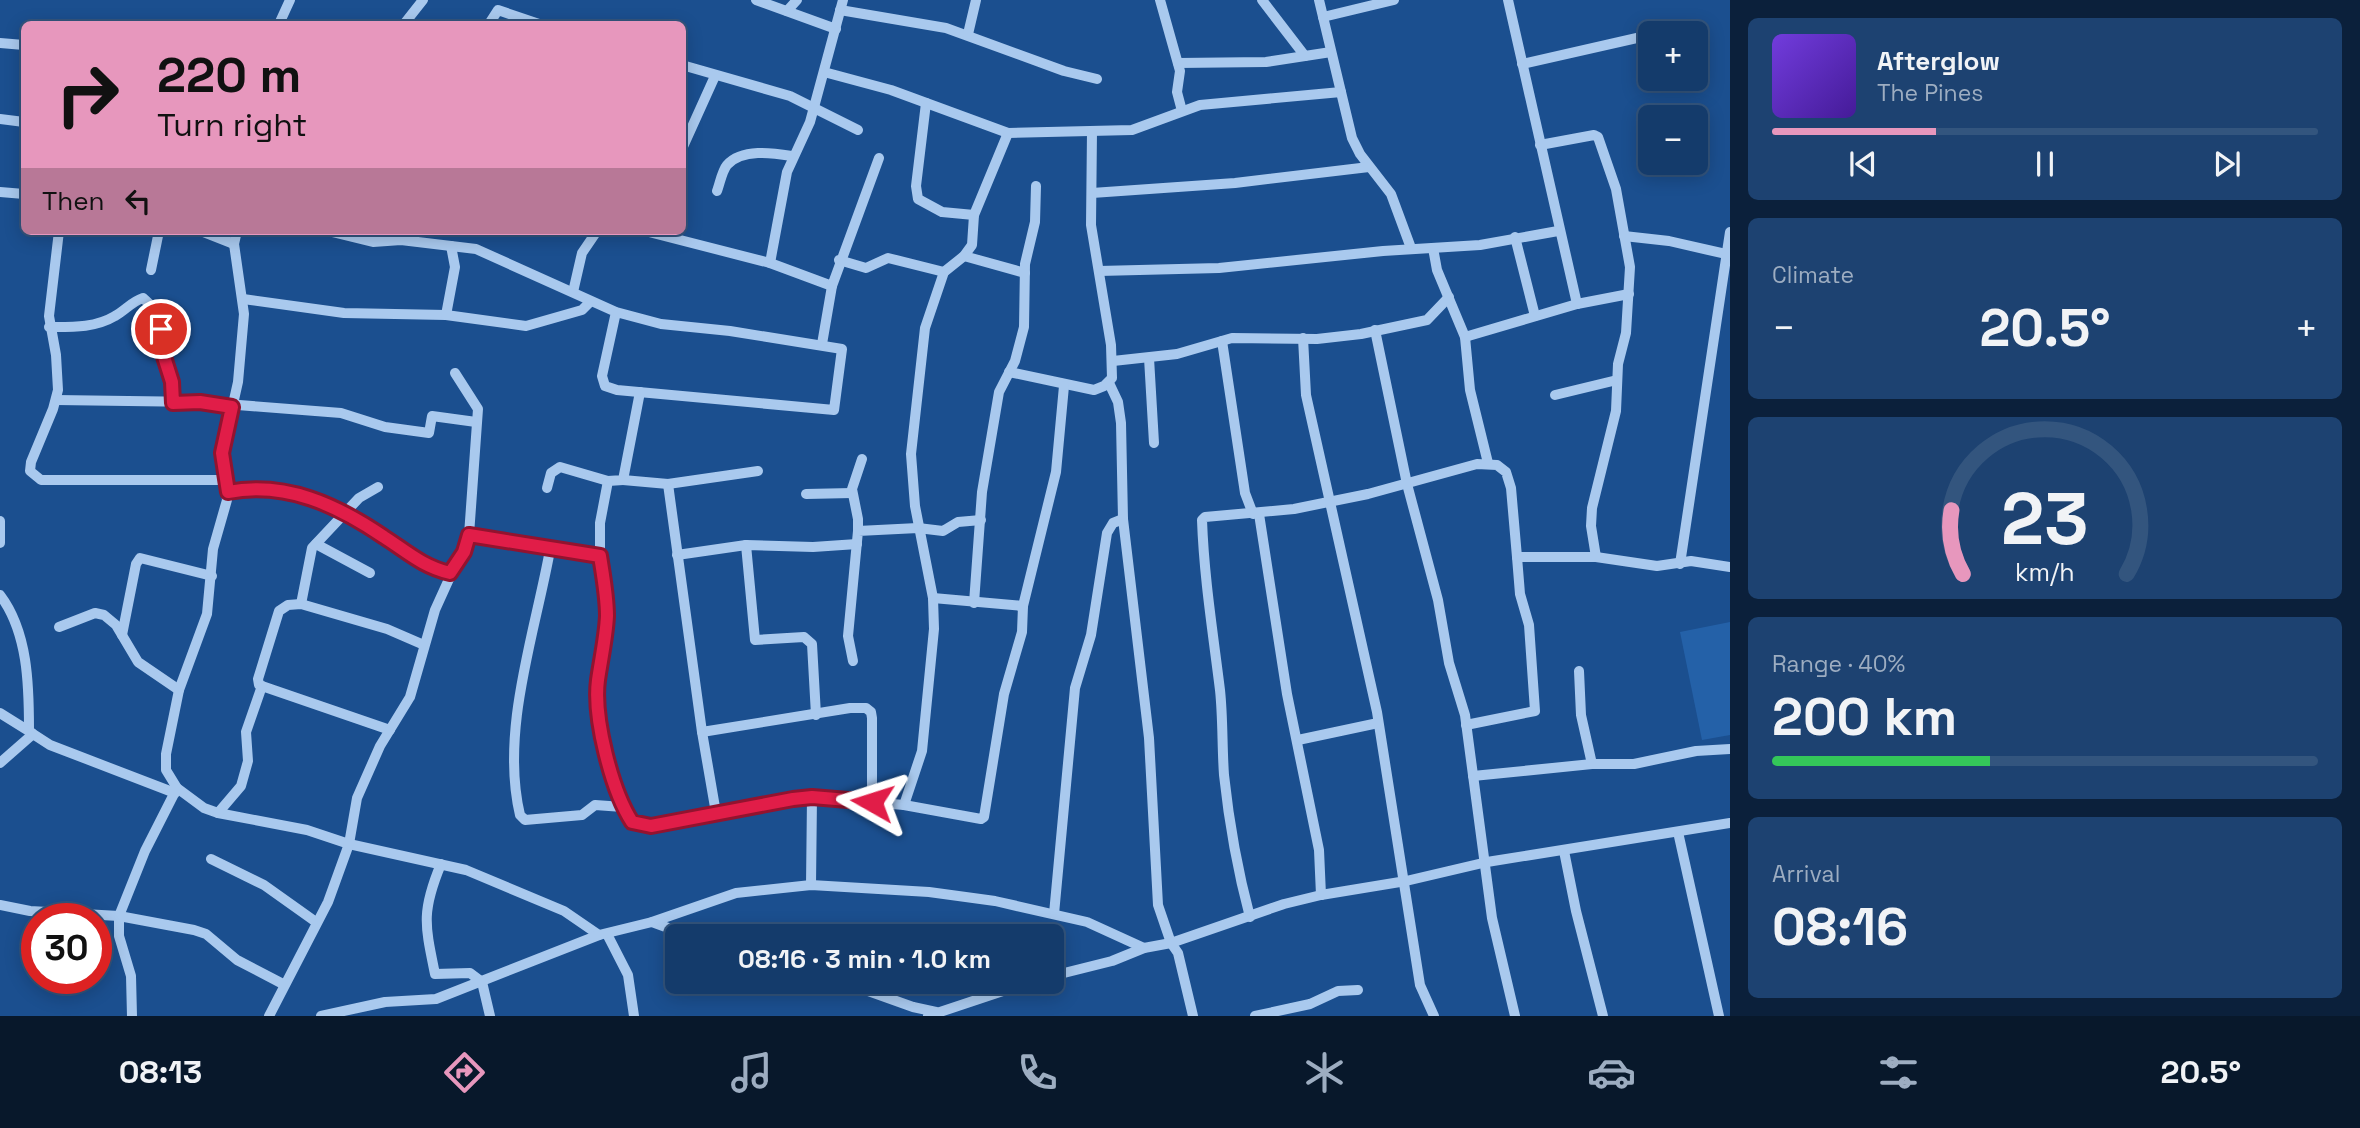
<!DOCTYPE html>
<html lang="en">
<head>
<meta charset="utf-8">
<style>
  :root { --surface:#143b6b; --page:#1d4271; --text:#f1f3f6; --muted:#9dadc1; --line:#33557e; --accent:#e797bd }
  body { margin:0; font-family:"Space Grotesk",sans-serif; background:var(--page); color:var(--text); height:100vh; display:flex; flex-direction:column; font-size:26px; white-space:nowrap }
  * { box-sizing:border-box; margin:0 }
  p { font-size:23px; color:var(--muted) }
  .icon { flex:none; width:38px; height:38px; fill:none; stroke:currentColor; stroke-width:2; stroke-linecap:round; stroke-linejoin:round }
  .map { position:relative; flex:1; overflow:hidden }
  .side { display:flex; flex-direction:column; gap:18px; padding:18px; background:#0b203b; width:630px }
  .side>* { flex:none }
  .guide { position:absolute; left:21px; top:21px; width:665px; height:214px; border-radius:10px; box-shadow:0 4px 18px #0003,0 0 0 2px var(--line); background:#e797bd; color:#111; overflow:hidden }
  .tools { position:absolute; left:1638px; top:21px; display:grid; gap:14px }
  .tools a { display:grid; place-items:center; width:70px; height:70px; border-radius:10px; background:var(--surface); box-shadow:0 4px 18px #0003,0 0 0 2px var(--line); font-size:35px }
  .speed { position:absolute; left:21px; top:903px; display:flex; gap:14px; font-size:35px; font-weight:700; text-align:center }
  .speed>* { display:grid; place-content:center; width:91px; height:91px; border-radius:50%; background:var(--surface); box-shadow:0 4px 18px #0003,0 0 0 2px var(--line); line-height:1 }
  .speed .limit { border:10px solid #d22; background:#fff; color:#111 }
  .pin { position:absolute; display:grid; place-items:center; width:60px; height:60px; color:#fff; margin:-30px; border:4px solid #fff; border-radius:50%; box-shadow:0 2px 7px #0007 }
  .me { position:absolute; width:77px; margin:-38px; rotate:276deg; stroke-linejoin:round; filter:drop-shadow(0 0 5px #0008) }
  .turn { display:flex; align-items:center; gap:24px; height:147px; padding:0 21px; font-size:32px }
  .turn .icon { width:91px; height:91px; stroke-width:2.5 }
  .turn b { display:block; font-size:49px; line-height:60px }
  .then { display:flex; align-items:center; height:66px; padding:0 21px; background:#0003; gap:14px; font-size:26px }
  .big { font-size:52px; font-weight:600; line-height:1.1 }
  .side .card { flex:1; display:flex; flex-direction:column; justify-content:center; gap:10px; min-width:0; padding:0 24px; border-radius:10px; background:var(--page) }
  .side .dial { align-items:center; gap:0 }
  .dial svg { height:182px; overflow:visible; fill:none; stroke:var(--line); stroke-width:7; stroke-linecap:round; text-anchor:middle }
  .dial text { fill:var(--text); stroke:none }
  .song { display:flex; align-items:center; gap:21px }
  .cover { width:84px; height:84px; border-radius:10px; background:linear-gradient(135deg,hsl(260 70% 55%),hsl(260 70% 35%)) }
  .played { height:7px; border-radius:4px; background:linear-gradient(90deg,var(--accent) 30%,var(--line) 30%) }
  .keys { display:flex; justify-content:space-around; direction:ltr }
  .heat { display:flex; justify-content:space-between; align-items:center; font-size:38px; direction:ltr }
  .charge { height:10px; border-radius:5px; background:linear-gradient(90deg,#34c759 40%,var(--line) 0) }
  .trip { position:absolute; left:665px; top:924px; width:399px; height:70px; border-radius:10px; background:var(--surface); box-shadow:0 4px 18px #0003,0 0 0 2px var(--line); font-weight:600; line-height:70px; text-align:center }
  .tabs { display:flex; height:112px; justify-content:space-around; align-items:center; background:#08182b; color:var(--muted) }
  .tabs .icon { width:49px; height:49px }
  .tabs .active { color:var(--accent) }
  .tabs b { font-size:32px; color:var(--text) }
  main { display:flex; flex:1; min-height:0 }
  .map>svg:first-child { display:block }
  .green { fill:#2461a8 }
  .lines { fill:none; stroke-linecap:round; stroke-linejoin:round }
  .minor { stroke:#a9c9ee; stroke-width:10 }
  .route-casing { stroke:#92132f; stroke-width:18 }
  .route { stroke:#e11d48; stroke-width:12 }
</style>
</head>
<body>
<main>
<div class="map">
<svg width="1730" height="1016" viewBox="0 0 1730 1016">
  <rect width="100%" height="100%" fill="#1b4f8f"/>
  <!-- green -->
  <polygon class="green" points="1730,622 1730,735 1702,740 1680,632"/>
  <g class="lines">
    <!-- minor -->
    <g class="minor">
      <polyline points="756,0 836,29"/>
      <polyline points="1160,0 1180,71 1177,92 1182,111"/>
      <polyline points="1262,0 1305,56"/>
      <polyline points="1319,0 1352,138 1360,154 1391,194 1411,248"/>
      <polyline points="1508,0 1577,304"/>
      <polyline points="840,10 946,28 1064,71 1097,79"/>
      <polyline points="787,11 797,0"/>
      <polyline points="1323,17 1394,0"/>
      <polyline points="279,24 290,0"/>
      <polyline points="404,24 423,0"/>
      <polyline points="489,24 498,10 539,24"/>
      <polyline points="1658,33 1681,28"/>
      <polyline points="968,34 976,0"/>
      <polyline points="0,43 24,45"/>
      <polyline points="1178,63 1266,62 1331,52"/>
      <polyline points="1522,64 1650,35"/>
      <polyline points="682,65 790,96 858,130"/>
      <polyline points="824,72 891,90 1008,133 1132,130 1200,105 1341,92"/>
      <polyline points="926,103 916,186 918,199 942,212 974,215"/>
      <polyline points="0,119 24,122"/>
      <polyline points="1540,145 1594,135 1598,137 1616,189 1630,267 1626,333 1618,364 1616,411 1592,508 1591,526 1596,557"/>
      <polyline points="682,149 715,76"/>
      <path d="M717,191C720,183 722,171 727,165C742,148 773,153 792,156"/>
      <polyline points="0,192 24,194"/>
      <polyline points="1092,193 1235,183 1369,167"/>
      <polyline points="59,231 49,316 56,355 58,390 53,409 31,462 30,471 41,480 226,480"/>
      <polyline points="201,231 234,244"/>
      <polyline points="237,231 234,244 244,314 238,382 222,453 227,500 213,549 207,614 179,690 166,754 166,770 177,788 204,808 218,813 307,830 349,844 466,870 564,911 599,935"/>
      <polyline points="328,231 373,242 401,240 476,249 616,312 661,324 730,331 842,349 834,410 617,390 605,386 602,376 616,312"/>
      <polyline points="645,231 770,263 832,286 879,158"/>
      <polyline points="1624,236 1669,241 1730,255"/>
      <polyline points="1515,237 1535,316"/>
      <polyline points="1433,248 1437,270 1465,337 1470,390 1488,463"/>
      <polyline points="964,256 1025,273"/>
      <polyline points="839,260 866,268 888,258 944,272"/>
      <polyline points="770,263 787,172 810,122 843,0"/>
      <polyline points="151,270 159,231"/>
      <polyline points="1099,271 1219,268 1383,251 1480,245 1558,231"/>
      <polyline points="573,292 582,253 597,231"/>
      <polyline points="243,299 344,313 446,315 526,326 582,310 590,302"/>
      <polyline points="446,315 455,267 451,246"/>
      <path d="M49,327C72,327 95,328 115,316C126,310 131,302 143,298L159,313V341L172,382L173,403"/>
      <polyline points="1375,330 1407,484 1438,600 1449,663 1465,715 1492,918 1515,1016"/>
      <polyline points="1465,337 1577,304 1629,294"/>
      <polyline points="1303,338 1306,395 1377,712 1420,985 1434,1016"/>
      <polyline points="1222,341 1245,493 1253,514"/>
      <polyline points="822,344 832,286"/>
      <polyline points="1149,358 1154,443"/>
      <polyline points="1113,361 1177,354 1232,338 1317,339 1361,334 1427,320 1449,297"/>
      <polyline points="1009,372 1094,390 1104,386 1112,378 1111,345 1091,225 1092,131"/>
      <polyline points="1109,383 1118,402 1121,423 1123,519 1149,738 1158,905 1171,943 1178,953 1193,1016"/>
      <polyline points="640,392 623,480 608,481 600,523 600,556 607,613 598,682 598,705 605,745 623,807 632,822 651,826 812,797 904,805 981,819 984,817 1004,694 1022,632 1023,606 1056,472 1064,386"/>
      <polyline points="1555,395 1617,380"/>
      <polyline points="56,400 200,402 341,413 385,427 429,433 432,416 476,422"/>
      <polyline points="623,480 668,484 758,471"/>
      <polyline points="668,484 702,732 850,708 866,708 871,712 872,718 872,802"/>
      <polyline points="547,488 551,473 560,467 608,481"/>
      <path d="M228,492C287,481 337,505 384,537C406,551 424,567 450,573"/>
      <polyline points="806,494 852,493"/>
      <polyline points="1259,514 1287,694 1319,850 1321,895"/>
      <polyline points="0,521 0,543"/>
      <polyline points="858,531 858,519 852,489 862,459"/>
      <polyline points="469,535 600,556"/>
      <polyline points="316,544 370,573"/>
      <polyline points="746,545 755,640 804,637 812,644 816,715"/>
      <path d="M550,550C535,633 500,731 520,815L525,820L582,815L595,805L623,807"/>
      <polyline points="677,555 746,545 813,547 857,544"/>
      <polyline points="1680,564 1730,232"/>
      <path d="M0,595C28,632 29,685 29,730"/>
      <polyline points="933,598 1023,606"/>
      <polyline points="974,603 982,492 999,392 1015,361 1024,327 1025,264 1035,222 1036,186"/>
      <polyline points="301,604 312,548 359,498 378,487"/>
      <polyline points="59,627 95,613 104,615 116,625 138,662 179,690"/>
      <polyline points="122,635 136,564 140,558 212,576"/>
      <polyline points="853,661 848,636 858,531 918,528 943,531 958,522 981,520"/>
      <polyline points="1579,671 1581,715 1592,764"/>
      <polyline points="0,713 32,733"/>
      <polyline points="1466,725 1535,711 1529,625 1520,594 1517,557"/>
      <polyline points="390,730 259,685 258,679 279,611 288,605 301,604 387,629 424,645"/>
      <polyline points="702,732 716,813"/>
      <polyline points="1298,740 1378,723"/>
      <polyline points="0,763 33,734 50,745 175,793"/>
      <polyline points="1473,776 1592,764 1634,764 1696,751 1730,749"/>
      <polyline points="904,805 922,751 934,629 933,598 915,506 911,454 925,328 944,272 964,256 972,245 974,215 1008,133"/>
      <polyline points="218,813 241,786 248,761 246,732 262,686"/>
      <polyline points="1678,832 1719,1016"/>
      <polyline points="1564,851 1576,911 1603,1016"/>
      <polyline points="211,859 264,885 316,922"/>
      <path d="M441,864C421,912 425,925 435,974L470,973L482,982L490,1016"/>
      <polyline points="811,885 812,797"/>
      <polyline points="0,905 30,911 119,916 194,930 206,934 237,960 283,984"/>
      <polyline points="1054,914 1075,688 1091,635 1107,533 1113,523 1123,519"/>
      <path d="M1250,917C1238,872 1229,822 1224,775C1222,747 1223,718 1220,690C1213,633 1204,577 1202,520L1205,517L1294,509L1368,494L1477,464L1497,465L1506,472L1511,488L1517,557H1596L1657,566L1691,561L1730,567"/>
      <polyline points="652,922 690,936"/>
      <polyline points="607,934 628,975 634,1016"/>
      <polyline points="1052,976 1112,961 1144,948 1171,943 1284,904 1321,895 1406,881 1487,862 1730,823"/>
      <polyline points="843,982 913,1007 936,1012"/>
      <polyline points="132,1016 131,976 119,936 119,916 145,851 177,788"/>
      <polyline points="269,1016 328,902 349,844 357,798 380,746 410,697 435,610 469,535 478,409 455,373"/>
      <polyline points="321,1016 385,1002 436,999 599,935 652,922 736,893 811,885 929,892 995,901 1087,922 1144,948"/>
      <polyline points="928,1016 1030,982"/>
      <polyline points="1255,1016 1310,1004 1338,991 1358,990"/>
    </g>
  </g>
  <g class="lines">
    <!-- route casing -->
    <g class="route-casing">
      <path id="route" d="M161,329L159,341L172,382L173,403L200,402L232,407L222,453L228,492C286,481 337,505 384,537C406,551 423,567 450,573L464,552L469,535L600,556C603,575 607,596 607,616C606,637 601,659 598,680C593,718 612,791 632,822L651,826L793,799L812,797L872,802"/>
    </g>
    <!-- route -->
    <use href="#route" class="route"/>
  </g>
</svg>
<div class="tools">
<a>+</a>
<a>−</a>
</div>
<div class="speed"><div class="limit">30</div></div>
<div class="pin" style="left:161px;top:329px;background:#d93025"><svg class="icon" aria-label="arrive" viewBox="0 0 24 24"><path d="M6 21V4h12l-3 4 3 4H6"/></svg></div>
<svg class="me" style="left:872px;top:802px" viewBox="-20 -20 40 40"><path d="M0-17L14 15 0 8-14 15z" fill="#e11d48" stroke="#fff" stroke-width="4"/></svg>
<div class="trip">08:16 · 3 min · 1.0 km</div>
<div class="guide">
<div class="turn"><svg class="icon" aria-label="right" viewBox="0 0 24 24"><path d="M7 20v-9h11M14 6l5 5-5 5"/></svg><div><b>220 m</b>Turn right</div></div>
<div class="then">Then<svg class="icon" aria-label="left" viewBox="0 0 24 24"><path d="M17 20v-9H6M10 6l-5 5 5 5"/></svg></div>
</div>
</div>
<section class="side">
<div class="card">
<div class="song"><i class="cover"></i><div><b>Afterglow</b><p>The Pines</p></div></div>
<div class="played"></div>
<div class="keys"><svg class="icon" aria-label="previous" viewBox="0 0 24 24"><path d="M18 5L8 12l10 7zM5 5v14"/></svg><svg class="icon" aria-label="pause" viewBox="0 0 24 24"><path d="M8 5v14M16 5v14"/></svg><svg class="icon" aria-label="next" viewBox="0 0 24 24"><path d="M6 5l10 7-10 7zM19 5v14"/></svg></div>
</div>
<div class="card"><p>Climate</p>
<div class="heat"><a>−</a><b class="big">20.5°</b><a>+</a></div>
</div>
<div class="card dial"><svg viewBox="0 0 100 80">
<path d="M14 69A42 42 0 1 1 86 69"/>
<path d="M14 69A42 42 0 0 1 9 41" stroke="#e797bd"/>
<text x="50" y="56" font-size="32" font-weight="700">23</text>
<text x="50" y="72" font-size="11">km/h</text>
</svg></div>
<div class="card"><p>Range · 40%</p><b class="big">200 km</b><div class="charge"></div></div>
<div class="card"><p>Arrival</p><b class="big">08:16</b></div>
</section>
</main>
<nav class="tabs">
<b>08:13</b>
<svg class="icon active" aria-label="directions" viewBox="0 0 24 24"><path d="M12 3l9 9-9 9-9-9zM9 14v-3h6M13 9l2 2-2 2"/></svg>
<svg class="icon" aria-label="music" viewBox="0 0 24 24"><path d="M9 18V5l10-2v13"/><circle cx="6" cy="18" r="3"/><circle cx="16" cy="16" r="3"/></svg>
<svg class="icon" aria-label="phone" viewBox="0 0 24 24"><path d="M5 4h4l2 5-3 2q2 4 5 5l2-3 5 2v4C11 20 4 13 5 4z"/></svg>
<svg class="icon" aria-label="climate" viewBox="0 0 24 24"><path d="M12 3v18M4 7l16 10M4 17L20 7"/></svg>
<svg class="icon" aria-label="car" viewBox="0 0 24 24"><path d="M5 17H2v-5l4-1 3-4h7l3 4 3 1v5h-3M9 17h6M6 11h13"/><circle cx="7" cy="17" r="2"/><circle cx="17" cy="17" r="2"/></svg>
<svg class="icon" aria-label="filters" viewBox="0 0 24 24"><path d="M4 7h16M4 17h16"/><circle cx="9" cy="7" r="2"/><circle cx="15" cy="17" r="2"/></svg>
<b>20.5°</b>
</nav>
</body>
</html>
